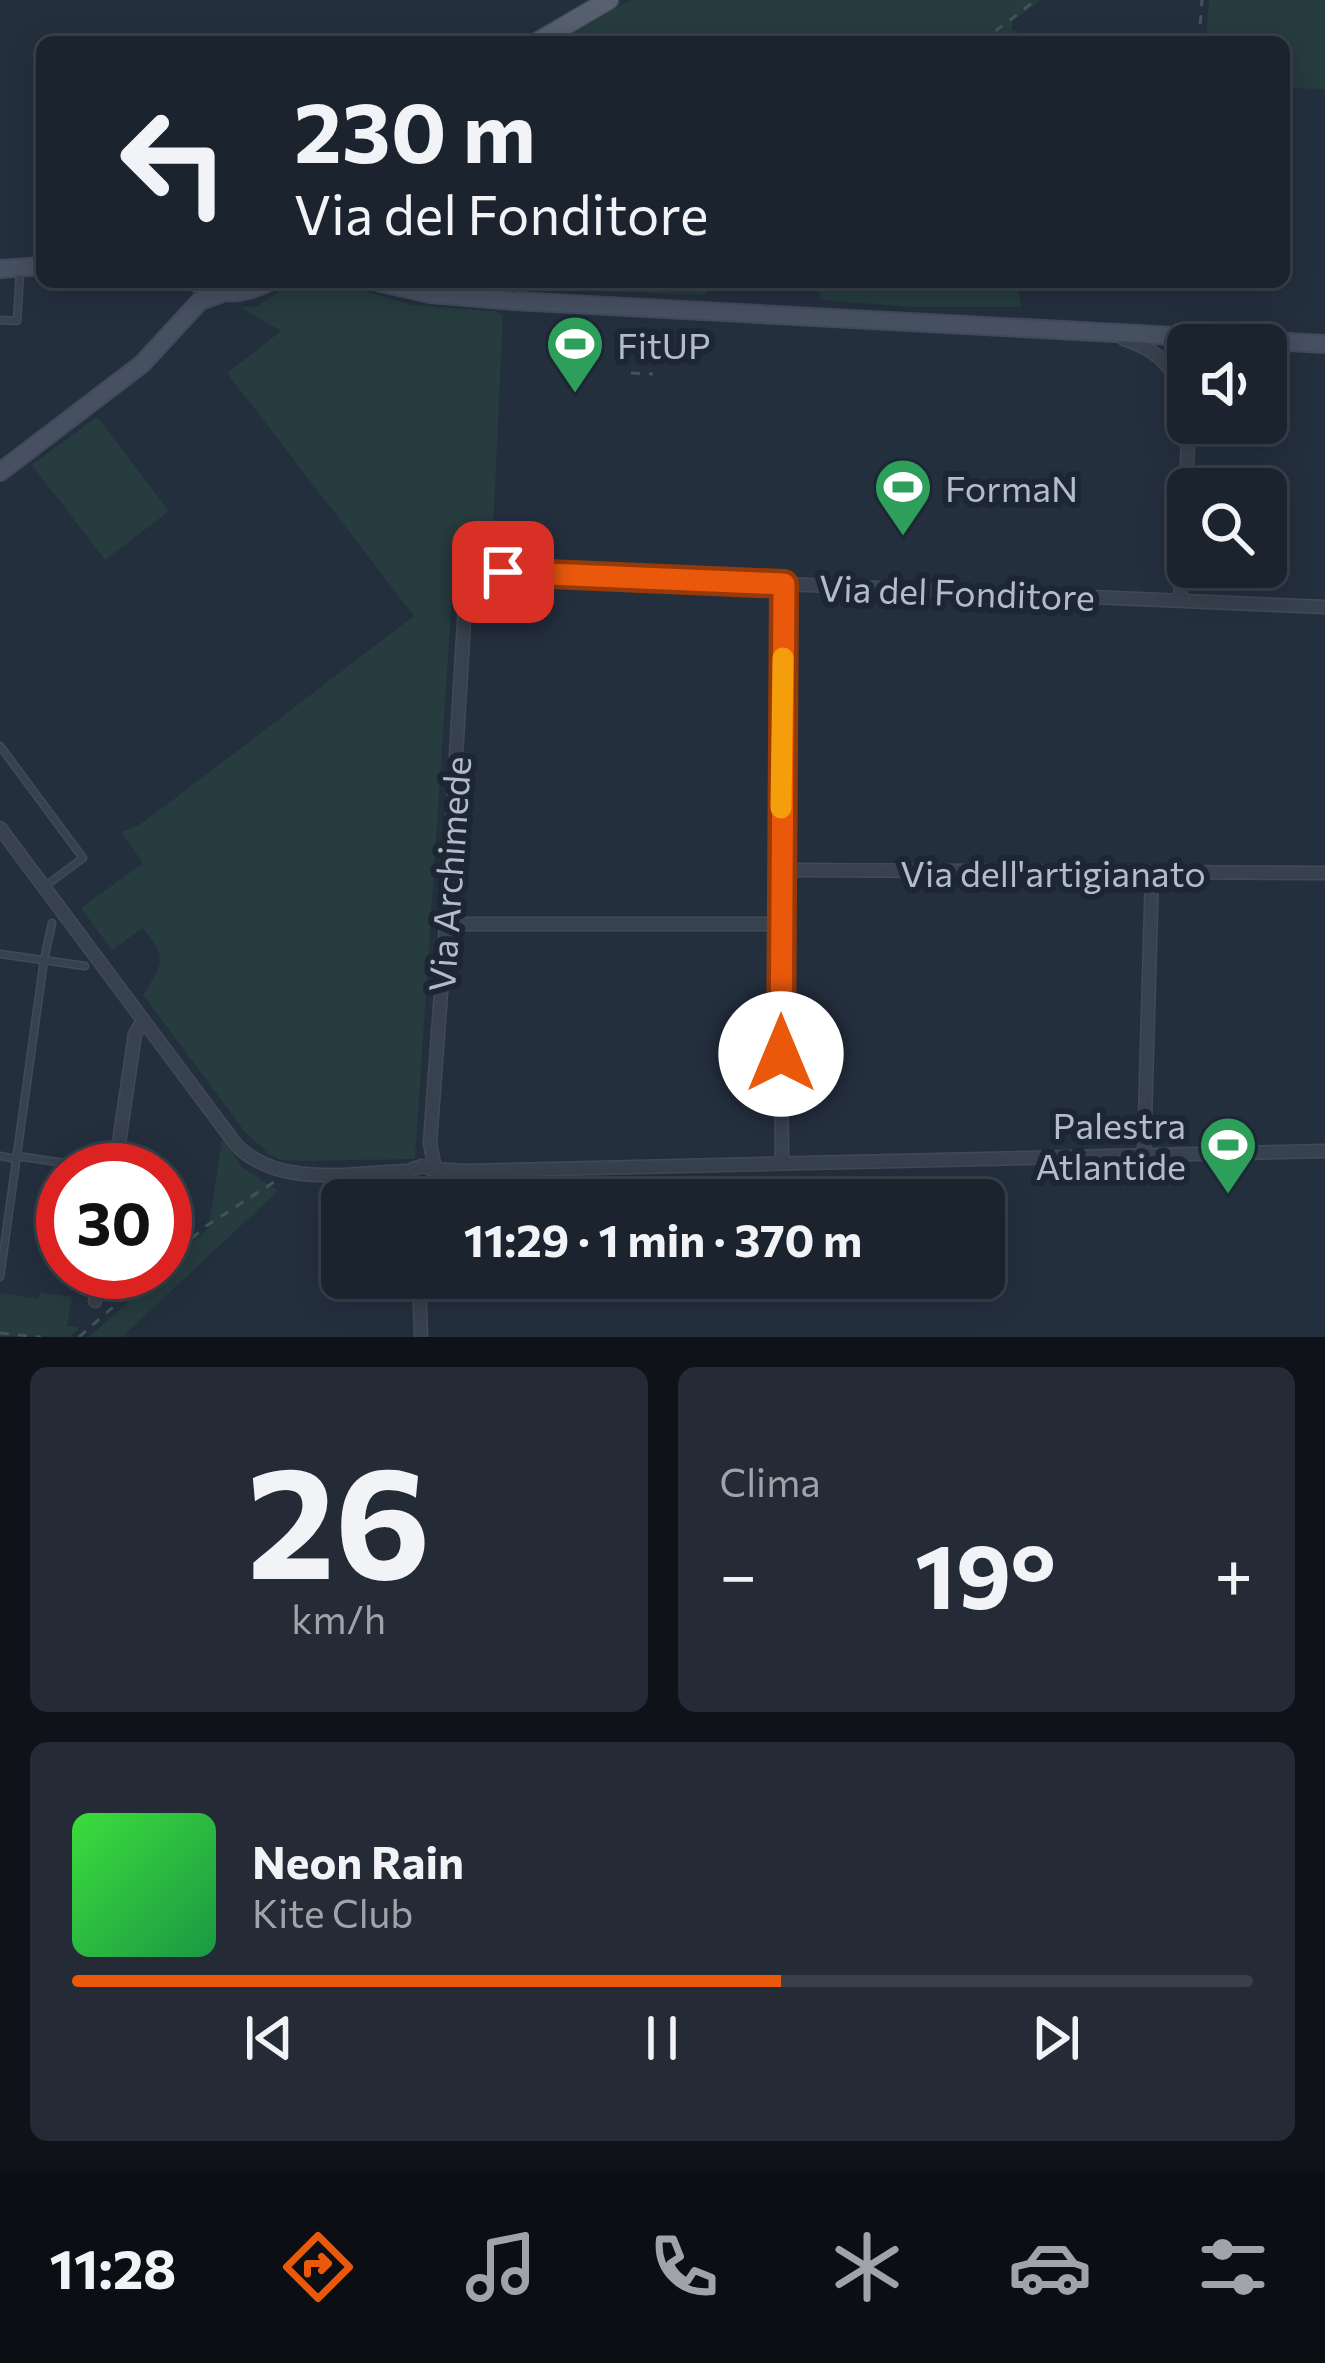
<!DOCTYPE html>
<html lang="it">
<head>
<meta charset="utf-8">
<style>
  :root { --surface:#1b232e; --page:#242b36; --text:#f1f3f6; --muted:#a0a4aa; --line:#39404a; --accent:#ea580c }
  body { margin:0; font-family:Commissioner,sans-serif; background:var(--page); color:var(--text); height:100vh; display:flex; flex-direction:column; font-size:45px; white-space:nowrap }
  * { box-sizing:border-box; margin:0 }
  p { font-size:39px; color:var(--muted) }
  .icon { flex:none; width:66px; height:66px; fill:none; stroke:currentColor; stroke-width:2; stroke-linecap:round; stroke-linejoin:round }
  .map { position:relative; height:1337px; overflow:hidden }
  .sheet { display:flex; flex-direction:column; gap:30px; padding:30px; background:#0f1319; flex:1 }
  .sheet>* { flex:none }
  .banner { position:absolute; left:36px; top:36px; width:1254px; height:252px; border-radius:18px; box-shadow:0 6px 30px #0003,0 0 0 3px var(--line); background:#1b232e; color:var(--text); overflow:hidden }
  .fabs { position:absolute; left:1167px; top:324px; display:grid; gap:24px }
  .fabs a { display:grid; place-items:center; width:120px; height:120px; border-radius:18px; background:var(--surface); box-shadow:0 6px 30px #0003,0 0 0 3px var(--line); font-size:60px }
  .speed { position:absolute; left:36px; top:1143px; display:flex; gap:24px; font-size:60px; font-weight:700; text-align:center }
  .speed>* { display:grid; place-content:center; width:156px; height:156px; border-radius:50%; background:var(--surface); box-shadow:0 6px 30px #0003,0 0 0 3px var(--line); line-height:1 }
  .speed .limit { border:18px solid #d22; background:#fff; color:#111 }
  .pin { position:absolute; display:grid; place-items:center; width:102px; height:102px; color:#fff; margin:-51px; border-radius:24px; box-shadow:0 6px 18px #0006 }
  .me { position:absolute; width:132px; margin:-66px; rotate:0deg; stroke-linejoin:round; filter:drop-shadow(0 0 9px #0008) }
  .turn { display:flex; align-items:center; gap:42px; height:252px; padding:0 60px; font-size:54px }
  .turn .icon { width:156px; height:156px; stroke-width:2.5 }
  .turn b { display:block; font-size:84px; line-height:102px }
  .big { font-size:90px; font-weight:700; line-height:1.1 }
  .sheet .card { flex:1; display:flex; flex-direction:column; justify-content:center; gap:18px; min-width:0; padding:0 42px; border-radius:18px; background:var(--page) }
  .sheet .dial { align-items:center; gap:0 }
  .dial b { font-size:156px; line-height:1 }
  .song { display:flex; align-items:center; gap:36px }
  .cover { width:144px; height:144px; border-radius:18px; background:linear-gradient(135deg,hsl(120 70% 55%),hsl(140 70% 35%)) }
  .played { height:12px; border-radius:6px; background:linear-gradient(90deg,var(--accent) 60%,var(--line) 60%) }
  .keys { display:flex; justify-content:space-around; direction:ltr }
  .heat { display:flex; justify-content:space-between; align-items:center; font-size:66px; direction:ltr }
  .sheet .tiles { flex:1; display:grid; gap:30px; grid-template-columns:1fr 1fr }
  .card:last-child { grid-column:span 2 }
  .trip { position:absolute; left:321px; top:1179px; width:684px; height:120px; border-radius:18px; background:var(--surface); box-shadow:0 6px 30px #0003,0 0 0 3px var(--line); font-weight:700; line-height:120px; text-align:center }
  .tab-bar { display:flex; height:192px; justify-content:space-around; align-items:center; background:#0b0e12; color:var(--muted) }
  .tab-bar .icon { width:84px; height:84px }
  .tab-bar .on { color:var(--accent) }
  .tab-bar b { font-size:54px; color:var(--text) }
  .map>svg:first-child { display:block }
  .green { fill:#263c3f }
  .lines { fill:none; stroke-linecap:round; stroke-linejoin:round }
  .lane-casing { stroke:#414a57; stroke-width:9 }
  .street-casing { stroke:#414a57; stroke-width:15 }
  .secondary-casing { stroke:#414a57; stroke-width:20 }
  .primary-casing { stroke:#414a57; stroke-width:21 }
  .path { stroke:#3f5557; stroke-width:3; stroke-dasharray:9 9; stroke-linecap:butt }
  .lane { stroke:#38414e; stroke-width:6 }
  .street { stroke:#38414e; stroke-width:12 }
  .secondary { stroke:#465061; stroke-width:16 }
  .primary { stroke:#56606e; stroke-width:18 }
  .route-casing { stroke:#983908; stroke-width:30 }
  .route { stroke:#ea580c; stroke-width:21 }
  .slow { stroke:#f59e0b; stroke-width:21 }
  .labels { text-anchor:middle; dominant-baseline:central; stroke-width:12; stroke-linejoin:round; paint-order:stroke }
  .poi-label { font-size:36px; fill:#b4bcc9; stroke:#1d2633; text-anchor:start }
  .street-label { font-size:36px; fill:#b4bcc9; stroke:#1d2633 }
</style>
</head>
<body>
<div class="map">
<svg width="1325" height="1337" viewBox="0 0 1325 1337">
  <rect width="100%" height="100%" fill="#242f3e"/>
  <!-- green -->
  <g class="green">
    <polygon points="630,0 1041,0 1012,22 1012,31 1017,30 1023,42 560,42"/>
    <polygon points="1209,0 1325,0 1325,89 1284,88 1284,42 1206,42"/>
    <path d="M294,282H333L412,305L496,311L503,315L492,551L455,550L415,1159L301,1161L280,1160L270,1155L245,1132L143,995C163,963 168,959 143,928L112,950L81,908L143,863L121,832L139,825L165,806L414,616L227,373L281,331L240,307L257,306Z"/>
    <polygon points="593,282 714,282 705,295 595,291"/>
    <polygon points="818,282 1016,282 1022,307 914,307 821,300"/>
    <polygon points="97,417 169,511 105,560 32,465"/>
    <polygon points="222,1139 242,1167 278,1191 122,1337 89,1337 161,1272 165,1272 165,1268 209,1227"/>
    <polygon points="40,1292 72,1297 67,1326 79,1328 69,1337 0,1336 0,1293 38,1299"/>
  </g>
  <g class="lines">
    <!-- lane casing -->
    <g class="lane-casing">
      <g id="lane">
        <polyline points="509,282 514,289 514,300"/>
        <polyline points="0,320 17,321 20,272"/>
        <polyline points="0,746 83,858 44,887"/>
        <polyline points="0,954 85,966"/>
        <polyline points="0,1156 16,1159"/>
        <polyline points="17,1156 111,1170"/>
        <polyline points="0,1277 44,960 52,923"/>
      </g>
    </g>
    <!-- street casing -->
    <g class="street-casing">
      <g id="street">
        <path d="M1124,339C1160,350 1177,371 1188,406"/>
        <polyline points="1180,380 1182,351 1192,337 1196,340"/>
        <polyline points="1180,600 1189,423"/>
        <path d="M1325,607L503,572C481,574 468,581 465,604L446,924L430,1143L435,1169L465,1171L1325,1151"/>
        <path d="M0,828L237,1146C281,1188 349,1173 405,1171"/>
        <polyline points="780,870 1325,873"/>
        <polyline points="446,924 780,924"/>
        <polyline points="1144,1155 1152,872"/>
        <polyline points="782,1163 780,924 784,583"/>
        <path d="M422,1166L437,1171C440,1190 419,1202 402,1197C388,1178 405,1171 422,1166Z"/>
        <polyline points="115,1170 135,1034 143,1021"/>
        <polyline points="419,1278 421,1337"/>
        <polyline points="95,1301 100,1272"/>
      </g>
    </g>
    <!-- secondary casing -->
    <g class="secondary-casing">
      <g id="secondary">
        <polyline points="0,269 42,266"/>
        <path d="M195,282C220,297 243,295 269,282"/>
        <polyline points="378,282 430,294 514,301 1325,344"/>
        <polyline points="0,472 142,364 200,301 220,294"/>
      </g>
    </g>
    <!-- primary casing -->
    <g class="primary-casing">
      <polyline id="primary" points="537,42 609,0"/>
    </g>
    <!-- path -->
    <g class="path">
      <polyline points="981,42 1036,0"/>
      <polyline points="1199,42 1202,0"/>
      <polyline points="1186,286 1186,282"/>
      <polyline points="631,373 653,374"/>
      <polyline points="165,1262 206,1226 274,1182"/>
      <polyline points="0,1333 41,1337"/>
      <polyline points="79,1337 153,1272"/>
    </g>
    <!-- lane -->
    <use href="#lane" class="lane"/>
    <!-- street -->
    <use href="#street" class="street"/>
    <!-- secondary -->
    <use href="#secondary" class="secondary"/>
    <!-- primary -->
    <use href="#primary" class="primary"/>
  </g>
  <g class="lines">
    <!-- route casing -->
    <g class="route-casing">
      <polyline id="route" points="503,572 784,584 781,1054"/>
    </g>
    <!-- route -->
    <use href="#route" class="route"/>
    <!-- slow -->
    <polyline class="slow" points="781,808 783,658"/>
  </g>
  <!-- icons -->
  <defs>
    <g id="stadium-pin" transform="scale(3)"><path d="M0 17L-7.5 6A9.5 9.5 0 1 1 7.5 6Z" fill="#2e9e5b" stroke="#1d2633"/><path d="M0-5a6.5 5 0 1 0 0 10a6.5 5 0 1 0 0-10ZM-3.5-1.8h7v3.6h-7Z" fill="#fff"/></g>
  </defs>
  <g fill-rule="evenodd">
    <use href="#stadium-pin" x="575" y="344"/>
    <use href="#stadium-pin" x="903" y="487"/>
    <use href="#stadium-pin" x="1228" y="1145"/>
  </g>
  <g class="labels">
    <!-- poi labels -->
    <g class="poi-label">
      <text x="617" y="344">FitUP</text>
      <text x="945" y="487">FormaN</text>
      <text x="1186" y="1124" text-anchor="end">Palestra<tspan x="1186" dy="41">Atlantide</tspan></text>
    </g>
    <!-- street labels -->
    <g class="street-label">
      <text transform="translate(957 591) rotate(2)">Via del Fonditore</text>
      <text x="1053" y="872">Via dell'artigianato</text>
      <text transform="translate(448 874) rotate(-86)">Via Archimede</text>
    </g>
  </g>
</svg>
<div class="fabs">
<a><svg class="icon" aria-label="sound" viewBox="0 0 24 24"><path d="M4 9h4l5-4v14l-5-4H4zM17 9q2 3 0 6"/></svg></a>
<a><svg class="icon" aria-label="search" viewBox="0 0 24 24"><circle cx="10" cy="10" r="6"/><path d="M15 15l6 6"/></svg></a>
</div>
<div class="speed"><div class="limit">30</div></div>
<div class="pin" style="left:503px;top:572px;background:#d93025"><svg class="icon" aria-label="arrive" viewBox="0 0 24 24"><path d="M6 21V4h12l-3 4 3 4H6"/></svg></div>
<svg class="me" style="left:781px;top:1054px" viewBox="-20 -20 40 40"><circle r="19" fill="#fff"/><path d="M0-13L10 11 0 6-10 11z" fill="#ea580c"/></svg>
<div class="trip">11:29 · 1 min · 370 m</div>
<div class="banner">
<div class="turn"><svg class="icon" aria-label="left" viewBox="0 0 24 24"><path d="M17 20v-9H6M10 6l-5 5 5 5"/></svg><div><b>230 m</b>Via del Fonditore</div></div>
</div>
</div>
<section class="sheet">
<div class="tiles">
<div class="card dial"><b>26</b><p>km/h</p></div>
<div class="card"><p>Clima</p>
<div class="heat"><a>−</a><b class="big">19°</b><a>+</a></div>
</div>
<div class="card">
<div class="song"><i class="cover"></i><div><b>Neon Rain</b><p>Kite Club</p></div></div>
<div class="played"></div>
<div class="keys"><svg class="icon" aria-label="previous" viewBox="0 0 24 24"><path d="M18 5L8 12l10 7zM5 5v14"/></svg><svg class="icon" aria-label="pause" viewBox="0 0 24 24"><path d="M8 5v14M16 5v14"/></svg><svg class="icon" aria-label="next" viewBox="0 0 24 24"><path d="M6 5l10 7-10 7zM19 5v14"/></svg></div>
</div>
</div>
</section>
<nav class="tab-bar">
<b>11:28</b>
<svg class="icon on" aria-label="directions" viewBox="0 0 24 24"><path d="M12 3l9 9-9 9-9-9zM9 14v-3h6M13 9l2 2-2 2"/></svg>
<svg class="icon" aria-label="music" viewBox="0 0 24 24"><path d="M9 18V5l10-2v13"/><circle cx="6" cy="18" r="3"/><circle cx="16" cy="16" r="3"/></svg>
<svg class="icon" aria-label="phone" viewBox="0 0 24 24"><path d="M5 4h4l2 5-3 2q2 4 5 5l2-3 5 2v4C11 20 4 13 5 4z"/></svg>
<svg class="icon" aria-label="climate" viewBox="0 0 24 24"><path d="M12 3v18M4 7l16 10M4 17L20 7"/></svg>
<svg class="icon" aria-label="car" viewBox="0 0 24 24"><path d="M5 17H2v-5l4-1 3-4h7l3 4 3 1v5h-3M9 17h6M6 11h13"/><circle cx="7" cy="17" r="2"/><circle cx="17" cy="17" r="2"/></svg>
<svg class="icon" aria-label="filters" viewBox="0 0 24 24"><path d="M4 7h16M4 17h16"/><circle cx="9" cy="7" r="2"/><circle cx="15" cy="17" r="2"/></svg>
</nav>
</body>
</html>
